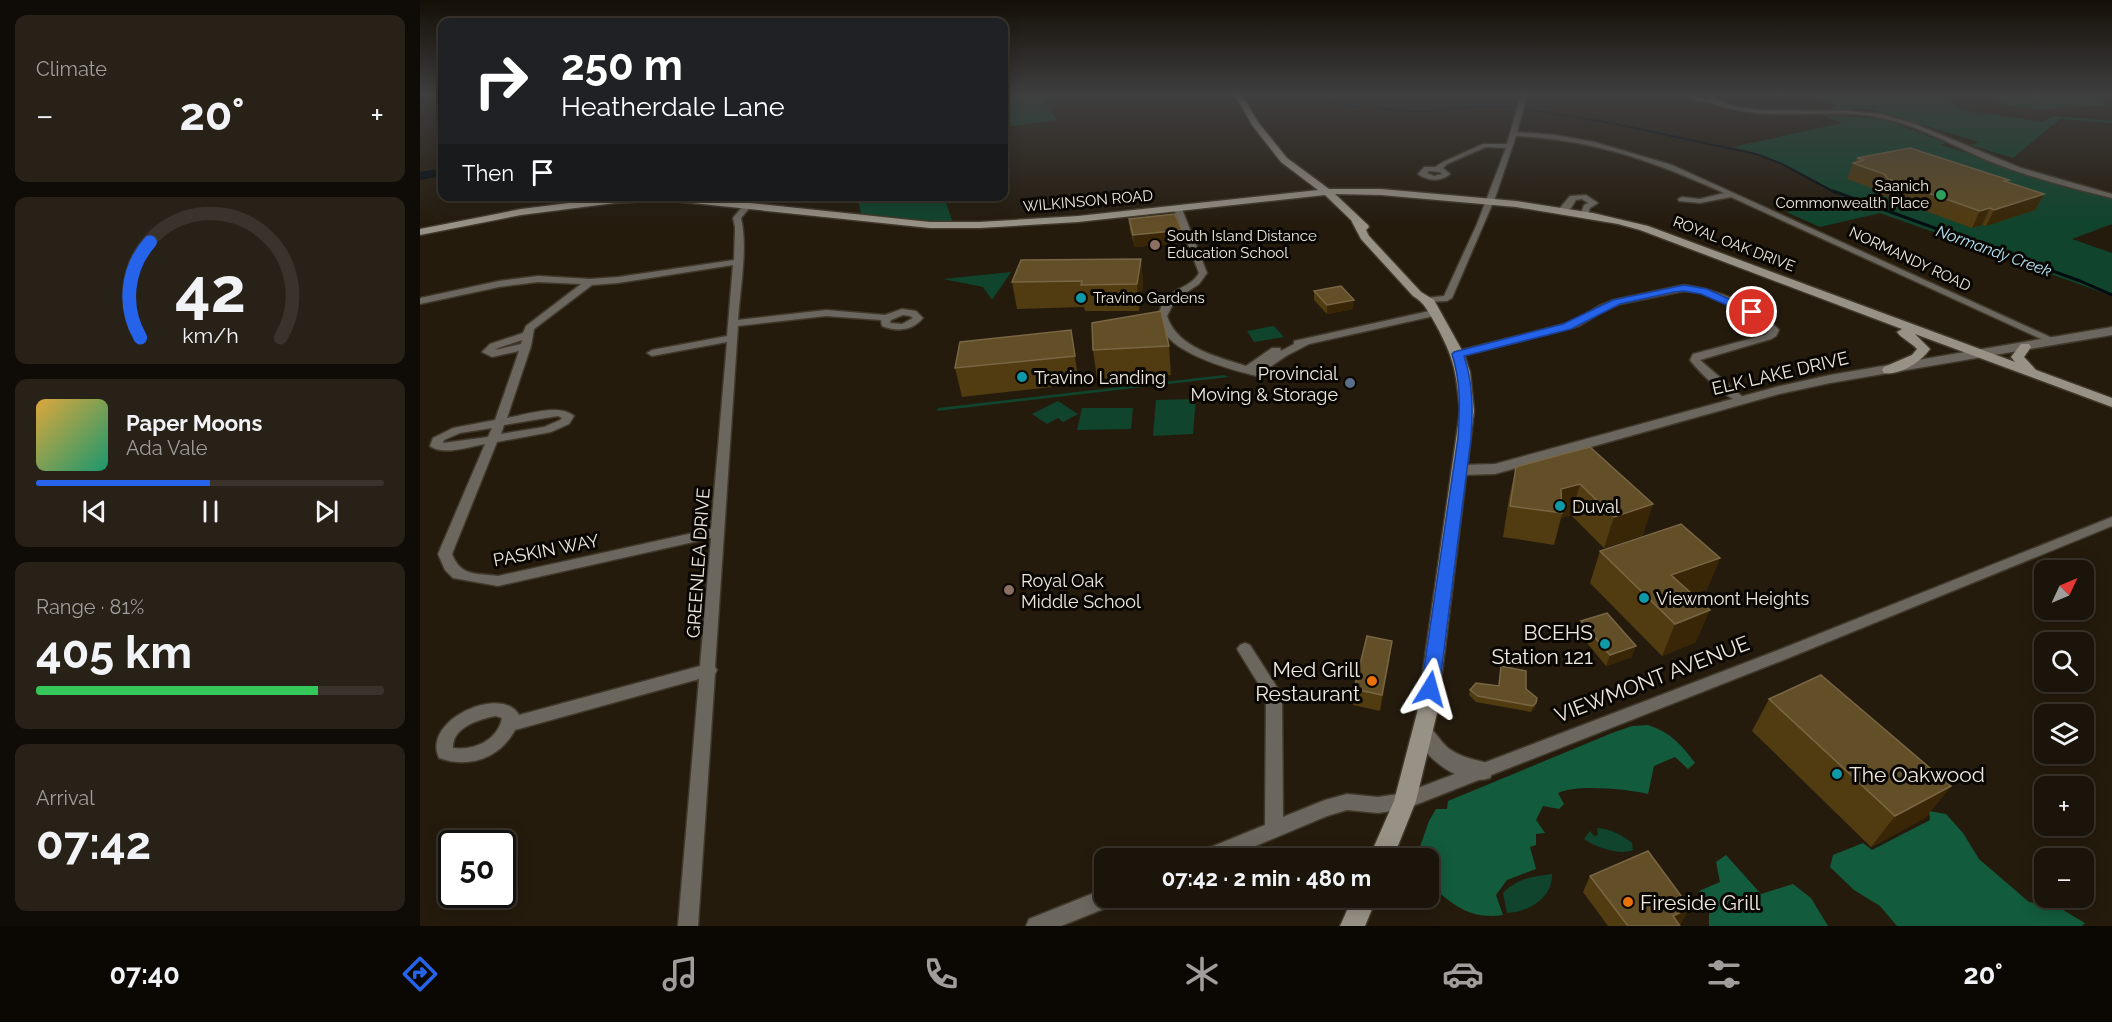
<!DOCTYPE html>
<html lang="en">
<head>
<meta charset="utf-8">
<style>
  :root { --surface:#1b140a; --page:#282118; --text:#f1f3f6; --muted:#a09e9c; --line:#39332b; --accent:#2563eb }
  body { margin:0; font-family:Raleway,sans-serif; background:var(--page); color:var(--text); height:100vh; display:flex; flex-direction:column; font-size:22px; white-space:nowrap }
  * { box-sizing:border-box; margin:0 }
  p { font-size:20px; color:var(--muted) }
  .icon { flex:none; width:33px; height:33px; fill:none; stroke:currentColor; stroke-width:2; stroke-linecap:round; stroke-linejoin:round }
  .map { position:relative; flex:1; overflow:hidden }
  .details { display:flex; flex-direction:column; gap:15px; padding:15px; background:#0f0b06; width:420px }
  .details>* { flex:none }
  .top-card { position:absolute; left:18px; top:18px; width:570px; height:183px; border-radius:12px; box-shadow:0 3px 15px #0003,0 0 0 2px var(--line); background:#202124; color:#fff; overflow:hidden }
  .needle { width:39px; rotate:46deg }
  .tools { position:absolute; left:1614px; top:560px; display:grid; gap:12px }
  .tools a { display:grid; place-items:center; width:60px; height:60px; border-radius:12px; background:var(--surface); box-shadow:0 3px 15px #0003,0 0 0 2px var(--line); font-size:30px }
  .speed { position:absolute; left:18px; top:830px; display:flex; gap:12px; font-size:30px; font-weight:700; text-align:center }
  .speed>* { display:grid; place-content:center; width:78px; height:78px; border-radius:50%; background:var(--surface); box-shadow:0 3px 15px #0003,0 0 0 2px var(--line); line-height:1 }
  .speed .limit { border:3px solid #111; border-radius:9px; background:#fff; color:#111 }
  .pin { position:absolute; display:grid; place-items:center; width:51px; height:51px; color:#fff; margin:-26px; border:3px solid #fff; border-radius:50%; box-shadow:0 2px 6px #0007 }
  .me { position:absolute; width:66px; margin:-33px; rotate:8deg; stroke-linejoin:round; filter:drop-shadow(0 0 4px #0008) }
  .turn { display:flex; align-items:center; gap:21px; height:126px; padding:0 24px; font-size:27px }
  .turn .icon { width:78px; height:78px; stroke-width:2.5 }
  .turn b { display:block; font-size:42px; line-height:51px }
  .then { display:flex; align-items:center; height:57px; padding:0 24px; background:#0003; gap:12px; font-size:22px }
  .big { font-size:45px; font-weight:700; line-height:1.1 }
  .details .tile { flex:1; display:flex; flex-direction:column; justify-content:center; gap:9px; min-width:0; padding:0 21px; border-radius:12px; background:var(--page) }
  .details .dial { align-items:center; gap:0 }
  .dial svg { height:156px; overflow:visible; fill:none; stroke:var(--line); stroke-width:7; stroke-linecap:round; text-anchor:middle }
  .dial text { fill:var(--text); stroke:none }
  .song { display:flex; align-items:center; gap:18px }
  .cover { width:72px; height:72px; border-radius:9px; background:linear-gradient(135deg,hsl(40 70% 55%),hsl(160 70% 35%)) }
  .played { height:6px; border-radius:3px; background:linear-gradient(90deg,var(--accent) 50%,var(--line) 50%) }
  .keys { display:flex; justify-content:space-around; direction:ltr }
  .heat { display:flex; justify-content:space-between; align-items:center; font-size:33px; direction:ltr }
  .charge { height:9px; border-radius:4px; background:linear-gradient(90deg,#34c759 81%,var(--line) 0) }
  .trip { position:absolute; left:674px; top:848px; width:345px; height:60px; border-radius:12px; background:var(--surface); box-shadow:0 3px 15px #0003,0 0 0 2px var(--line); font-weight:700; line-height:60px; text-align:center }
  .dock { display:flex; height:96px; justify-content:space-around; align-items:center; background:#0b0804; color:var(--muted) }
  .dock .icon { width:42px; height:42px }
  .dock .on { color:var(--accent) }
  .dock b { font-size:27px; color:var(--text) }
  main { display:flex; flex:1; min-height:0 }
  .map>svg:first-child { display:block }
  .green { fill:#10442d }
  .forest { fill:#135b3d }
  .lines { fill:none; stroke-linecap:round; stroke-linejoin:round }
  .stream-far1 { stroke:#020b10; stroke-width:2 }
  .stream { stroke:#020b10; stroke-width:3 }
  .river { fill:#020b10; fill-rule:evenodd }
  .minor-casing { stroke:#40382a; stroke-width:3 }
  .tertiary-casing { stroke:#40382a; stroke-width:3 }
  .secondary-casing { stroke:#40382a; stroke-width:3 }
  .minor { fill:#6b675f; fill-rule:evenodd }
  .tertiary { fill:#6b675f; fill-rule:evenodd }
  .secondary { fill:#989286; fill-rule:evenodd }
  .wall { fill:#513b11 }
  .shaded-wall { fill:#382606 }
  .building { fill:#624e27; stroke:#786644; stroke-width:1.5 }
  .route { fill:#2563eb; stroke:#184099; stroke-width:1.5 }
  .leisure-dot { fill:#2e9e5b; stroke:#0a0703; stroke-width:2 }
  .education-dot { fill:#8d6e63; stroke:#0a0703; stroke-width:2 }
  .culture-dot { fill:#0f9aa8; stroke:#0a0703; stroke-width:2 }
  .service-dot { fill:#5c6f8a; stroke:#0a0703; stroke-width:2 }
  .food-dot { fill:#e8710a; stroke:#0a0703; stroke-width:2 }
  .labels { text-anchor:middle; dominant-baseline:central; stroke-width:6; stroke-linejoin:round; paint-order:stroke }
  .far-poi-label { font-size:15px; fill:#eee8de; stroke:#0a0703; text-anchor:start }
  .far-street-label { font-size:15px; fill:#eee8de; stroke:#0a0703 }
  .far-water-label { font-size:16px; font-style:italic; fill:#b5e4f7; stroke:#0a0703 }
  .poi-label { font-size:18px; fill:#eee8de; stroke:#0a0703; text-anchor:start }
  .street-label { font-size:18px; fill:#eee8de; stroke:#0a0703 }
  .near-poi-label { font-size:21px; fill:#eee8de; stroke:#0a0703; text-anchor:end }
  .near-street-label { font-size:21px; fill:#eee8de; stroke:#0a0703 }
</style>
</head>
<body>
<main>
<section class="details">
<div class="tile"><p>Climate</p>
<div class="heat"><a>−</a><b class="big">20°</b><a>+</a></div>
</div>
<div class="tile dial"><svg viewBox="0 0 100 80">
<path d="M14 69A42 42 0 1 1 86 69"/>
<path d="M14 69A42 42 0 0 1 19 20" stroke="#2563eb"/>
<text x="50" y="56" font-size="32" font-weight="700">42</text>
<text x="50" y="72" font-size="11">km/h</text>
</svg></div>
<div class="tile">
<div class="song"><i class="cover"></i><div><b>Paper Moons</b><p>Ada Vale</p></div></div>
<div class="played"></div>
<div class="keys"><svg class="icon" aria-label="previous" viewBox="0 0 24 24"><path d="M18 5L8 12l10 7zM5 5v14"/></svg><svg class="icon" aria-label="pause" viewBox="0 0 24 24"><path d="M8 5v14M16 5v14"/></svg><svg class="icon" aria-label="next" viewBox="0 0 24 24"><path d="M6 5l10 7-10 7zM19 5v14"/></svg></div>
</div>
<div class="tile"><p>Range · 81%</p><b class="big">405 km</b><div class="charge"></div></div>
<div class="tile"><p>Arrival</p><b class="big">07:42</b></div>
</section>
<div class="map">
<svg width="1692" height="926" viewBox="0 0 1692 926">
  <rect width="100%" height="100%" fill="#241b0d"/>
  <!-- green -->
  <g class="green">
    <polygon points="584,95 653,95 621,99 637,120 584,127"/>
    <polygon points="1391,95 1522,95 1541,110 1624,122 1632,116 1692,121 1692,123 1640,119 1593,158 1550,145 1559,142 1449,109 1411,110 1416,106"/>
    <path d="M1594,95H1676L1687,100L1684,105C1644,107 1603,116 1566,97Z"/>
    <path d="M1402,115L1464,119L1526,143L1521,145L1692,198V224L1652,239L1692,253V296L1460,213L1400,227L1366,212L1424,198C1389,176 1353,156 1313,147L1422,123Z"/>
    <polygon points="438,197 524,197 533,223 441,214"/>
    <polygon points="591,272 572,300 563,287 523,279"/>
    <polygon points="854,326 864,337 834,342 827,331"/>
    <polygon points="804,375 809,377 517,411 518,408"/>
    <polygon points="776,399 773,434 733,436 736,400"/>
    <polygon points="638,401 658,414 643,422 638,418 627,424 612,414"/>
    <polygon points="662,408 713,408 711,429 657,430"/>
    <path d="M1177,828C1191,829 1202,835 1212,843L1213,850C1200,856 1175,847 1164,839L1170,831L1174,836L1178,835Z"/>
    <path d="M1132,874C1133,897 1109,912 1087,913L1083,893C1097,879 1113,876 1132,874Z"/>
  </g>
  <!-- forest -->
  <g class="forest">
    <path d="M1228,725C1250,732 1262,745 1275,763L1268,769L1255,757L1234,766L1228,794C1206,789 1157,784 1138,793L1144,804L1139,809L1123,806L1116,820L1125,833L1116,834V845L1110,847L1116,869L1087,880L1076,895L1083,915C1049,920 1031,904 1008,882V858H996L1009,821L1016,809H1027L1028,801L1192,733L1212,726Z"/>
    <polygon points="1509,811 1526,814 1543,833 1559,859 1609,902 1638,907 1665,923 1662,926 1477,926 1460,906 1434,890 1410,867 1413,855 1443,843 1452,850 1510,820"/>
    <polygon points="1306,855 1341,894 1373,884 1391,898 1408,926 1289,926 1289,909 1279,891 1300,882 1296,862"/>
  </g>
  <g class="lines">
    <!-- stream-far1 -->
    <g class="stream-far1">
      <polyline points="0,97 13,95"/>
      <polyline points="867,97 942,107"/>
      <polyline points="953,108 1003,112 1059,106 1092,107"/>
      <polyline points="1112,110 1191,123 1336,154 1360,163 1416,193"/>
    </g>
    <!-- stream -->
    <polyline class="stream" points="1413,191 1660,281 1692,295"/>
    <!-- river -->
    <g class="river">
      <path d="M815,95H890C878,103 826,103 815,95Z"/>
      <polygon points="22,168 22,176 0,180 0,172"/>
    </g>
    <!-- minor casing -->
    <g class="minor-casing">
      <g id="minor">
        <path d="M1101,95H1107L1097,132L1135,135L1174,142L1252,165L1639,341L1638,343H1630L1311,197L1280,203L1259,201L1258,199L1262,197L1280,199L1304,193C1233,161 1175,140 1096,136L1075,198L1032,298L1027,301L1005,302V298L1024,296L1057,224L1086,148L1066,147L1027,164L1023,168L1030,174C1021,182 1008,181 998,174L1004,167H1015L1023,162L1063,144H1087ZM1009,171L1020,172L1022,174L1014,176L1007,173Z"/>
        <path d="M1265,95L1289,99L1285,95H1292L1301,102L1317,107L1337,110L1429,111L1460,114L1495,124L1601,168L1692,194V198C1650,188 1609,177 1569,161C1529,144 1489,120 1445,115C1393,109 1346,122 1295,104C1285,100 1275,103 1265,95Z"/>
        <polygon points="1166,195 1178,203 1170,208 1168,215 1161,213 1164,205 1168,203 1162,199 1156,200 1151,208 1146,211 1139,209 1150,196"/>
        <path d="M325,203L332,205L321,218C328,248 320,289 318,320L406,310L465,315L482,309L496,311L503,318C492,331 477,332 462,326L461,320L406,316L318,326L295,667L297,670L295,674L278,926H258L279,679L95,730C80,758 49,769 19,758C1,720 82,684 99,715L280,666L291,538L78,586L33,578L25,570L18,554L65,444C49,447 23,456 10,446L13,438L33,428L75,420L99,351L72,357L62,352L70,344L103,333L106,326L161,284L118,282L79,287L0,304V298L79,281L118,276L170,279L198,277L314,260L315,227L313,218ZM313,265L307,336L232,350L227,353L232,356L307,342L291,529L78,576C56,573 41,577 32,554L77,442L131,432L149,424L154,416C138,403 106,415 87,418L111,346L114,329L172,285L198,283ZM483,315L490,316L493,318L482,324L470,323L471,320ZM102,340L101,344L75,350L78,348ZM138,416L142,418L140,420L124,427L81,434L84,425ZM72,428L68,437L23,443L24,440L40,433ZM76,716L82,718C78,740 54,751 33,748C32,727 60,719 76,716Z"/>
        <path d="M755,207L762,209L787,273L779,284L755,300L747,316C757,348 798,357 826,366L852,348H860L861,351L874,344V341L1014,310L1019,313L1014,316L889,344L866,356L837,376C808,369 719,346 743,303C751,288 771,288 779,273L754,209Z"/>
        <path d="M1264,285C1298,290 1336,304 1359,330L1356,336L1351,339L1280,360L1324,398L1325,400L1324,402C1311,404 1278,371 1270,360L1273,354L1345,335L1349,331L1330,314L1282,293L1264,291L1200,304L1185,310L1159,326L1038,357L1033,354L1034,352L1153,322L1179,306L1194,300Z"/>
        <polygon points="1692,517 1692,526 1366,659 985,809 958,813 927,810 907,816 807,858 777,858 779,852 845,825 846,696 817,649 820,645 825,643 830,645 862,695 863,817 905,800 927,794 958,797 985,793 1356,651"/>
        <polygon points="684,889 684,897 699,897 696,904 641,926 606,926 609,919"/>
      </g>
    </g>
    <!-- tertiary casing -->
    <g class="tertiary-casing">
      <g id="tertiary">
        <polygon points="1692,327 1692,335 1410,383 1359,394 1075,474 1041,475 1033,470 1041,465 1075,464 1356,387 1410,375"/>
        <path d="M1003,724C1014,728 1019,740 1028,748C1041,758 1055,759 1070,764L1073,771L1070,778C1041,788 1004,757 993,733L996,727Z"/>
      </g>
    </g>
    <!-- secondary casing -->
    <g class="secondary-casing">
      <g id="secondary">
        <path d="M815,95H822L838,122L867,158L909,189H961L1096,201L1173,213L1228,226L1595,362L1591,357L1601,344H1609L1611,347L1604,357L1616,370L1692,398V407L1495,334L1510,349C1502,361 1480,376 1464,373L1462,370L1464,367L1492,355L1497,349C1491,342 1482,339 1477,332L1482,329L1220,230L1198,224L1096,207L961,195L915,194L948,225L949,227L946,230L949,236L1001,292L1014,300L1044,354L1050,372L1054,411L1017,713L996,801L973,858H949L974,801L997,713L1040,411C1036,372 1035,360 1016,325C1009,313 1005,303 993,296L941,239L931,220L905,195L658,222L559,228H510L243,200L195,203L101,215L0,235V229L101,209L205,196H265L510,222H559L658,216L898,190L861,162L832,125Z"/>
        <polygon points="933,897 957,897 945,926 920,926"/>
      </g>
    </g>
    <!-- minor -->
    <use href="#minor" class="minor"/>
    <!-- tertiary -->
    <use href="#tertiary" class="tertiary"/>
    <!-- secondary -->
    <use href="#secondary" class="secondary"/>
  </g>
  <!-- wall -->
  <g class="wall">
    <polygon points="1437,158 1589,180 1588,183 1624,194 1615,210 1566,226 1562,225 1552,228 1462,195 1457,190 1427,179 1433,163 1435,163"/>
    <polygon points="709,219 762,243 715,247 710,231"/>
    <polygon points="721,259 723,284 719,311 665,311 664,307 597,309 592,282"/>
    <polygon points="894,291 933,309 907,314 894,300"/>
    <polygon points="651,330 659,384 542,397 535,368"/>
    <polygon points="749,346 751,375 677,379 673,350"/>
    <polygon points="1170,447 1223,535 1184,548 1151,515 1141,518 1134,545 1083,537 1089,498 1096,467"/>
    <polygon points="1180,551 1300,558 1287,589 1273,594 1276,642 1242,656 1170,583"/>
    <polygon points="1161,621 1212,657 1186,666 1158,632"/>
    <polygon points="970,658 960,711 933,705 934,689"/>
    <polygon points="1081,666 1106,689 1116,703 1114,709 1111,712 1056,702 1049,695 1050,690 1078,686"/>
    <polygon points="1349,699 1531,786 1505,818 1451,847 1332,731"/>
    <polygon points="1170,876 1261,924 1259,925 1260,926 1188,926 1163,892"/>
  </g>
  <!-- shaded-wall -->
  <g class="shaded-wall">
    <polygon points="1624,194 1615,210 1566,226 1574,210"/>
    <polygon points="1570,208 1562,225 1552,228 1560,211"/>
    <polygon points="762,230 762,243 715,247 713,235"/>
    <polygon points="721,259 723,284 719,311 717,284"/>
    <polygon points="934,300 933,309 907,314 907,305"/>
    <polygon points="1160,484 1151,515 1141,518 1142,513 1141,489"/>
    <polygon points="1233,504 1223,535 1184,548 1194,517"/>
    <polygon points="1300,558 1287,589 1239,607 1251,575"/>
    <polygon points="1290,610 1276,642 1242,656 1255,624"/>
    <polygon points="972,641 970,658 960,711 962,695"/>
    <polygon points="1216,646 1212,657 1186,666 1190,655"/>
    <polygon points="1116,703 1114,709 1111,712 1113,706"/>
    <polygon points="1531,786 1505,818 1451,847 1475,816"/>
    <polygon points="1270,908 1261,924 1257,926 1253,916"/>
  </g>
  <!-- building -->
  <g class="building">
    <polygon points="1490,148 1589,180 1584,181 1624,194 1574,210 1570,208 1560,211 1468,179 1464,174 1433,163 1444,160 1437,158"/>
    <polygon points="755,214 762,230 713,235 709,219"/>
    <polygon points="721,259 717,284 661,285 662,281 592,282 601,260"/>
    <polygon points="921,286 934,300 907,305 894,291"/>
    <polygon points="741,311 749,346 673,350 672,323"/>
    <polygon points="651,330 655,356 535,368 540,342"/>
    <polygon points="1170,447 1233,504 1194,517 1160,484 1141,489 1142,513 1090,506 1096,467"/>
    <polygon points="1261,524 1300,558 1251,575 1290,610 1255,624 1180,551"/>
    <polygon points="1187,613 1216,646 1190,655 1161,621"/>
    <polygon points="947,636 972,641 962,695 934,689"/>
    <polygon points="1081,666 1106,671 1106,689 1117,698 1116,703 1113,706 1058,696 1050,690 1056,683 1079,686"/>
    <polygon points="1401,675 1531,786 1475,816 1349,699"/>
    <polygon points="1228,851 1270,908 1253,916 1260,926 1208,926 1170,876"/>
  </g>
  <!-- sky -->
  <linearGradient id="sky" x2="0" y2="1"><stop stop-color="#140f07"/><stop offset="0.42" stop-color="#3f3f40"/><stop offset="1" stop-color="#3f3f40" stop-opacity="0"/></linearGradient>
  <rect width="1692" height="225" fill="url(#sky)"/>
  <!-- route -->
  <path class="route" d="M1264,285L1287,289L1338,312L1332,316L1281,294L1264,291L1254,292L1200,304L1151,329L1044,356C1053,383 1053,410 1051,438L1019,689L1017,695L1010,697L1004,695L1001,689L1038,438C1040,409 1041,382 1032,354L1034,352L1143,324L1193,300Z"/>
  <!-- markers -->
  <circle class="leisure-dot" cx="1521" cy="195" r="6"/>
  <g class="education-dot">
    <circle cx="735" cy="245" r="6"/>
    <circle cx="589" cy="590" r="6"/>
  </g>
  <g class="culture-dot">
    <circle cx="661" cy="298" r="6"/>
    <circle cx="602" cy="377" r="6"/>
    <circle cx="1140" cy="506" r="6"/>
    <circle cx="1224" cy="598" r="6"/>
    <circle cx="1185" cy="644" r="6"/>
    <circle cx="1417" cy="774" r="6"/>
  </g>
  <circle class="service-dot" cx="930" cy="383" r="6"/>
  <g class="food-dot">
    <circle cx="952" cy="681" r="6"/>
    <circle cx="1208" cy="902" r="6"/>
  </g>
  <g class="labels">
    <!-- far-poi labels -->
    <g class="far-poi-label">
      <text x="1509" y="186" text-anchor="end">Saanich<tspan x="1509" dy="17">Commonwealth Place</tspan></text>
      <text x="747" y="236">South Island Distance<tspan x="747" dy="17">Education School</tspan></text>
      <text x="673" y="298">Travino Gardens</text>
    </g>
    <!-- far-street labels -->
    <g class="far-street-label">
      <text transform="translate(668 201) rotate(-5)">WILKINSON ROAD</text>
      <text transform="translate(1314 244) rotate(21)">ROYAL OAK DRIVE</text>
      <text transform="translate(1490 259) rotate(25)">NORMANDY ROAD</text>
    </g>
    <!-- far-water labels -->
    <g class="far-water-label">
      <text transform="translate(1574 251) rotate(20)">Normandy Creek</text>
    </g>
    <!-- poi labels -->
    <g class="poi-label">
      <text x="918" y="373" text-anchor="end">Provincial<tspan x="918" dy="21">Moving &amp; Storage</tspan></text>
      <text x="614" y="377">Travino Landing</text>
      <text x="1152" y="506">Duval</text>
      <text x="601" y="580">Royal Oak<tspan x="601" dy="21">Middle School</tspan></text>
      <text x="1236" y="598">Viewmont Heights</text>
    </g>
    <!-- street labels -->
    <g class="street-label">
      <text transform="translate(1360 373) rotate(-13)">ELK LAKE DRIVE</text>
      <text transform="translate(126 550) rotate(-11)">PASKIN WAY</text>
      <text transform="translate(278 563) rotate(-86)">GREENLEA DRIVE</text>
    </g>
    <!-- near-poi labels -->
    <g class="near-poi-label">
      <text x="1173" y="632">BCEHS<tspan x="1173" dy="24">Station 121</tspan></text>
      <text x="940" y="669">Med Grill<tspan x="940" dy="24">Restaurant</tspan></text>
      <text x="1429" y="774" text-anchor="start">The Oakwood</text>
      <text x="1220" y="902" text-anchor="start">Fireside Grill</text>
    </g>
    <!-- near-street labels -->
    <g class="near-street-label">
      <text transform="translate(1232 679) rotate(-21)">VIEWMONT AVENUE</text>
    </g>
  </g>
</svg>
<div class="tools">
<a><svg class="needle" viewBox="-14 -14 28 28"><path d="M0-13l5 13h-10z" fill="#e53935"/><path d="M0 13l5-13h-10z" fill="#a09e9c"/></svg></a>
<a><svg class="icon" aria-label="search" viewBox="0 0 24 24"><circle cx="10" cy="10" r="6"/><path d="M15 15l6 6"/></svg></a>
<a><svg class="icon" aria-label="layers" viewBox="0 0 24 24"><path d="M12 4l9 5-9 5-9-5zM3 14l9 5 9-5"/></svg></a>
<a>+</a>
<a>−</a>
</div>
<div class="speed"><div class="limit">50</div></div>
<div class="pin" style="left:1332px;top:312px;background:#d93025"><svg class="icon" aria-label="arrive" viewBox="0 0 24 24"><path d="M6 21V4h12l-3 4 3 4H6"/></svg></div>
<svg class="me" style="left:1010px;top:689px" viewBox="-20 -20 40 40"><path d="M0-17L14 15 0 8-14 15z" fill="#2563eb" stroke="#fff" stroke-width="4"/></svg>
<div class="trip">07:42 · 2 min · 480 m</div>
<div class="top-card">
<div class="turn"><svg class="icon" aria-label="right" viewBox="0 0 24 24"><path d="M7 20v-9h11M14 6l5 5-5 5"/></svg><div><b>250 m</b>Heatherdale Lane</div></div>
<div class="then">Then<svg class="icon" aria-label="arrive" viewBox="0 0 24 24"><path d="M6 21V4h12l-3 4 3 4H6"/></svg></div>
</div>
</div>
</main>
<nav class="dock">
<b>07:40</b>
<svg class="icon on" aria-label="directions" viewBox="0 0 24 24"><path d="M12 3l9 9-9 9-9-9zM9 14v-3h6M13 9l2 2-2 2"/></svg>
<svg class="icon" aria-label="music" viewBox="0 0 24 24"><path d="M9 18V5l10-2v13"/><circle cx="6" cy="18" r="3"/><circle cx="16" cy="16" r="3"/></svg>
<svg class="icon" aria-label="phone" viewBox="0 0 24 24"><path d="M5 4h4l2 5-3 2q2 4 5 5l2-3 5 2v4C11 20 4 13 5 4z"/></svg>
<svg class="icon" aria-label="climate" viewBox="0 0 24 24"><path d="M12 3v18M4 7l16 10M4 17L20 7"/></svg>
<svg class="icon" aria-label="car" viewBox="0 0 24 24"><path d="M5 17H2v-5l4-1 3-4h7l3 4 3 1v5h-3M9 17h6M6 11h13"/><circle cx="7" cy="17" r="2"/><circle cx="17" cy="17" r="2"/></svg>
<svg class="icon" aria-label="filters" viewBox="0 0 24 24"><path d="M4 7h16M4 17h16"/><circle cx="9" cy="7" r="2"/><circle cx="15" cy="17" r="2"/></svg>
<b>20°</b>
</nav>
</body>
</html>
